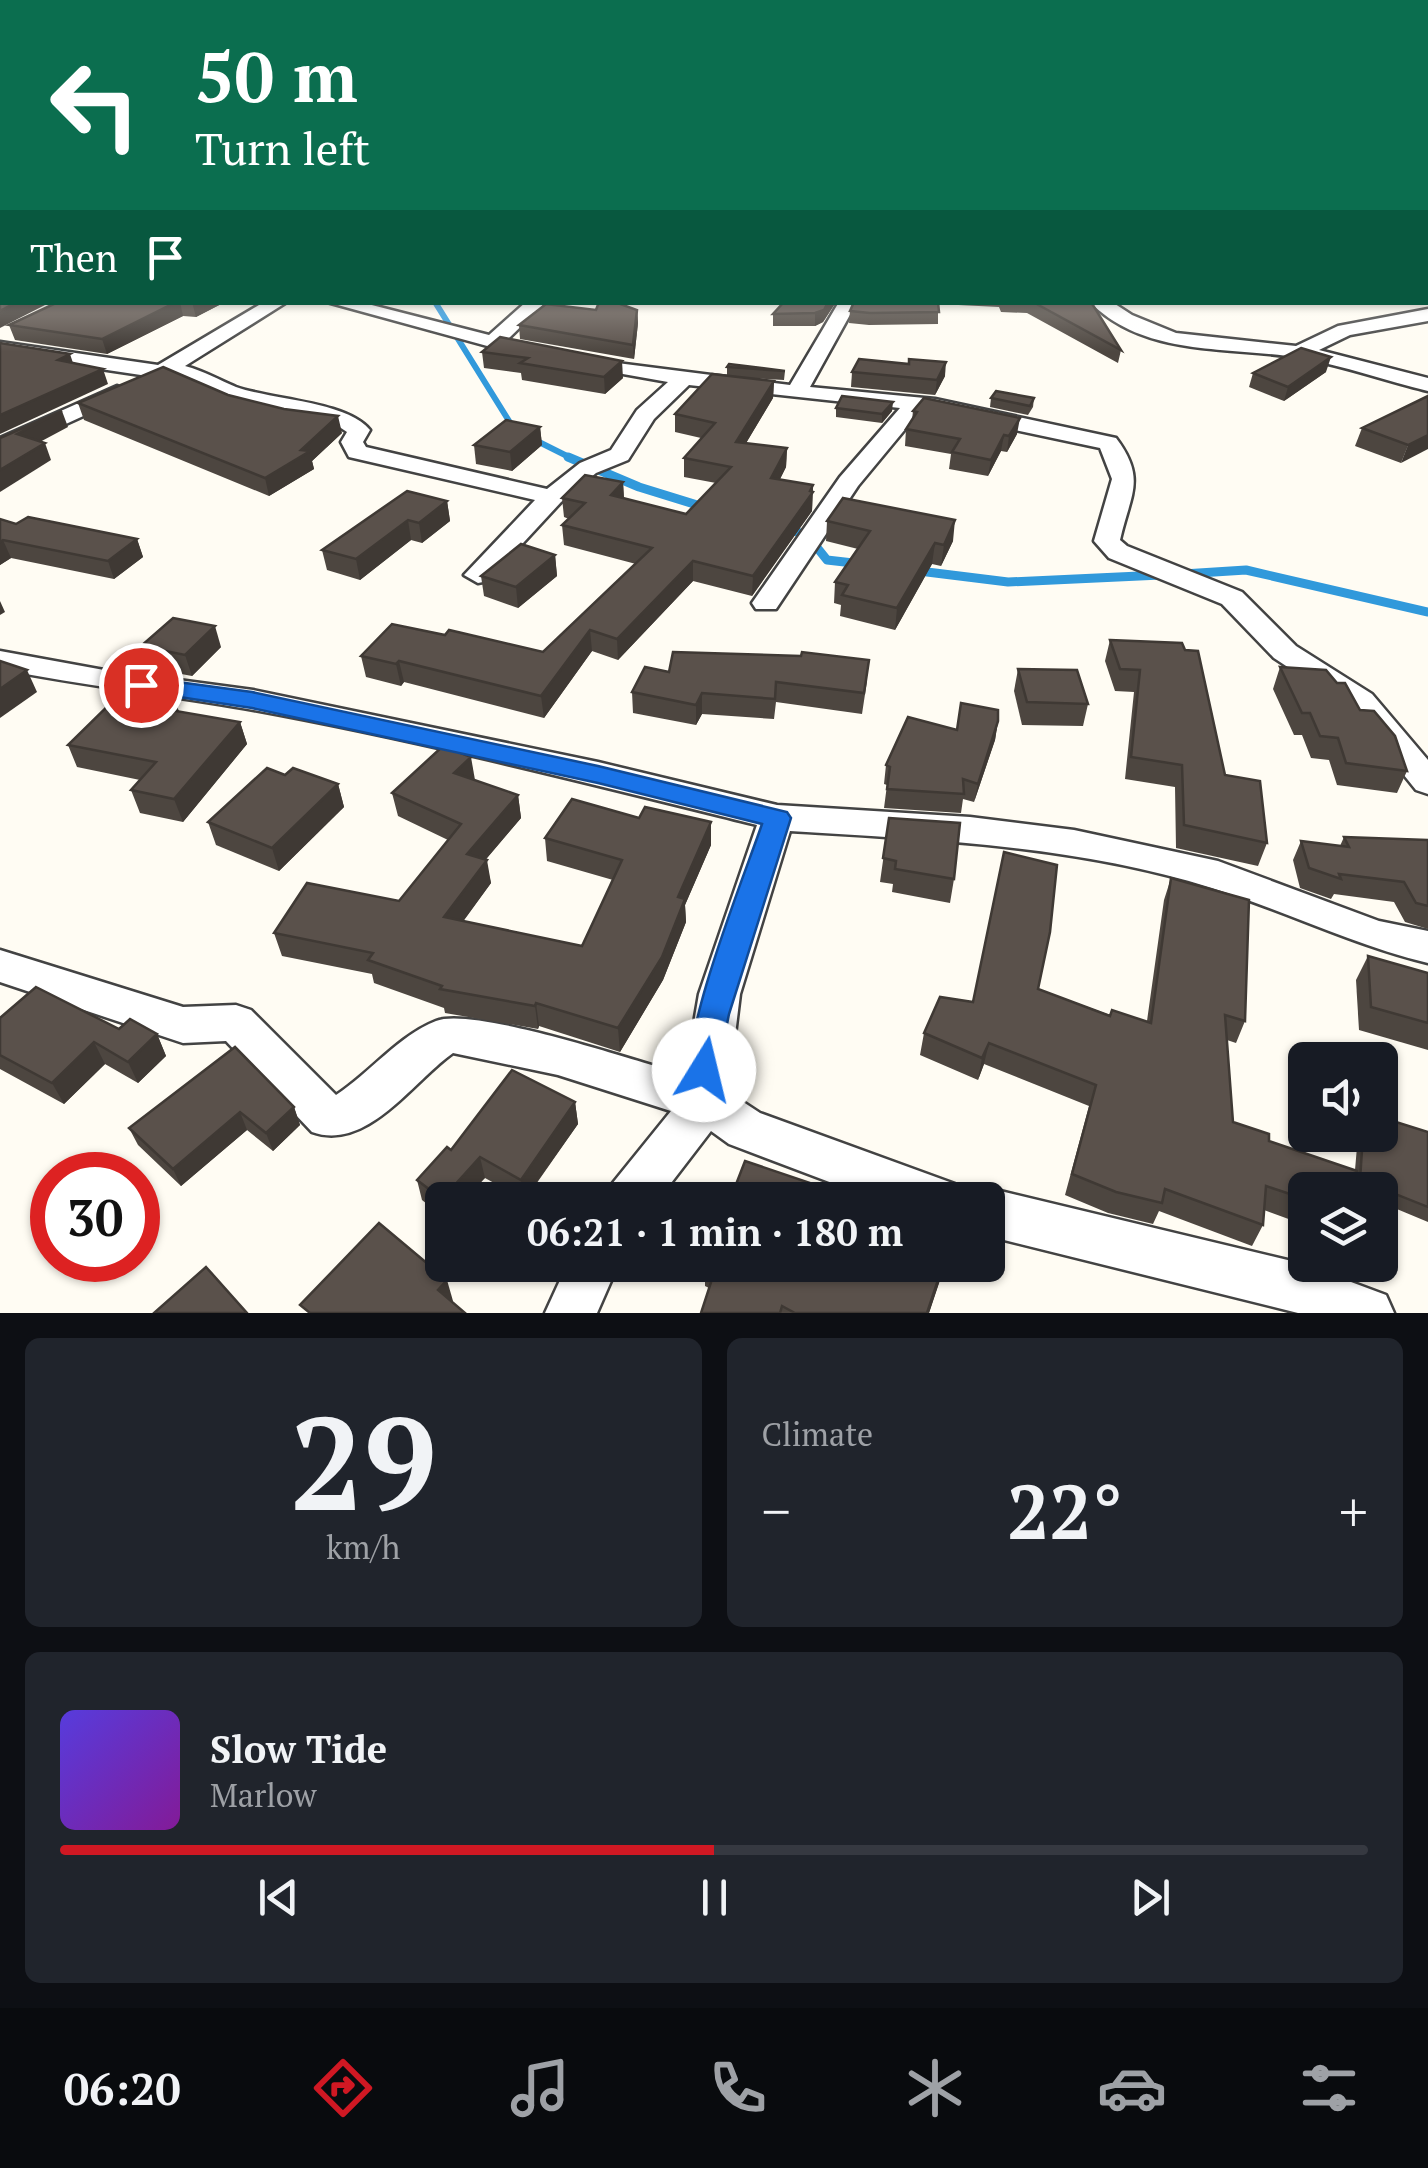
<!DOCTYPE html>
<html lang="en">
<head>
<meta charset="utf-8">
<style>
  :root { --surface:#171b24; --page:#20242c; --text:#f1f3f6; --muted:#9ea1a6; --line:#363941; --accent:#d01823 }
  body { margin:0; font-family:"PT Serif",serif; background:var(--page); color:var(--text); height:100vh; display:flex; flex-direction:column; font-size:38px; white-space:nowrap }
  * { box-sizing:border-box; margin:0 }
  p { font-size:32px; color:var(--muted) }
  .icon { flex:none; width:55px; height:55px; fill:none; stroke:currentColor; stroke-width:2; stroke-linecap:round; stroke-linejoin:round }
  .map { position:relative; height:1313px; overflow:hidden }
  .side { display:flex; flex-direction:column; gap:25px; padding:25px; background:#0d0f14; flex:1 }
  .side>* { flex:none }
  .top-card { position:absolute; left:0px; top:0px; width:1430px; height:305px; box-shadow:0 2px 8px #0004; background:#0b6e4f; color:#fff; overflow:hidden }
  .controls { position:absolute; left:1288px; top:1042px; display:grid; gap:20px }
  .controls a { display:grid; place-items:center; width:110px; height:110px; border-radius:15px; background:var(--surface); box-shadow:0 2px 8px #0004; font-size:50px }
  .speed { position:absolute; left:30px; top:1152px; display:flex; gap:20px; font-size:50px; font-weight:700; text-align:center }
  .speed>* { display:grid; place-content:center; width:130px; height:130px; border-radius:50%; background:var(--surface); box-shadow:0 2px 8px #0004; line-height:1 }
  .speed .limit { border:15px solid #d22; background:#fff; color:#111 }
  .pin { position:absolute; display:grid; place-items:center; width:85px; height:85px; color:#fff; margin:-42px; border:5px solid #fff; border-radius:50%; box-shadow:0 2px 10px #0007 }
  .me { position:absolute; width:110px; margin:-55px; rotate:9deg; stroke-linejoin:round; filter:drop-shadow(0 0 8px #0008) }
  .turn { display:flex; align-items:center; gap:35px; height:210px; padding:0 30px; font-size:45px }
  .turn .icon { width:130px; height:130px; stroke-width:2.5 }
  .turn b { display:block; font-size:70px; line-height:85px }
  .then { display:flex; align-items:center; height:95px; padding:0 30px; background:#0003; gap:20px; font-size:38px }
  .big { font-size:75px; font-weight:700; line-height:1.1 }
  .side .tile { flex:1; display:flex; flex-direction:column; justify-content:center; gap:15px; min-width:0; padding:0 35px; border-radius:15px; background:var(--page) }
  .side .dial { align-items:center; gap:0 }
  .dial b { font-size:130px; line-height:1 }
  .song { display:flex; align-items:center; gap:30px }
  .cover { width:120px; height:120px; border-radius:15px; background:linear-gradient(135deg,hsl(250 70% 55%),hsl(290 70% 35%)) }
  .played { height:10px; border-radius:5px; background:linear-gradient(90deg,var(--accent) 50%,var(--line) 50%) }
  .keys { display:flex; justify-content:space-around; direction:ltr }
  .heat { display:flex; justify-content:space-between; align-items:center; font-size:55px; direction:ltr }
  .side .tiles { flex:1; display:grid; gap:25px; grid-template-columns:1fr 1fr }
  .tile:last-child { grid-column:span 2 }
  .trip { position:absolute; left:425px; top:1182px; width:580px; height:100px; border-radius:15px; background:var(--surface); box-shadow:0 2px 8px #0004; font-weight:700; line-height:100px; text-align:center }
  .tab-bar { display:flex; height:160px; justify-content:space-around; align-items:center; background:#090b0e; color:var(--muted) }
  .tab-bar .icon { width:70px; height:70px }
  .tab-bar .active { color:var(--accent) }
  .tab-bar b { font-size:45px; color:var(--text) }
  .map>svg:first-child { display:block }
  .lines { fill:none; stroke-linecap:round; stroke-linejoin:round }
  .stream-far1 { stroke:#3199db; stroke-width:6 }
  .stream { stroke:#3199db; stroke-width:9 }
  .minor-casing { stroke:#434343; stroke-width:5 }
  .minor { fill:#fff; fill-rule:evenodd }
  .wall { fill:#4d4640 }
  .shaded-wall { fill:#3f3934 }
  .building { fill:#5a514b; stroke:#3f3934; stroke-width:2.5 }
  .route { fill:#1a73e8; stroke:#114b97; stroke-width:2.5 }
</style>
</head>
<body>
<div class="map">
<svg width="1428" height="1313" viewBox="0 0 1428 1313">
  <rect width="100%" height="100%" fill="#fffcf3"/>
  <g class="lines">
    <!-- stream-far1 -->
    <g class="stream-far1">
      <polyline points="435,302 514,429"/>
      <polyline points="533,439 573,459"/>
    </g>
    <!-- stream -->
    <g class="stream">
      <polyline points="568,457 639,487 707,508"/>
      <polyline points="787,529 807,535 827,560 862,564"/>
      <polyline points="919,571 1008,582 1161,575"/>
      <polyline points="1183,574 1246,570 1428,612"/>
    </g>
    <!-- minor casing -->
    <g class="minor-casing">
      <g id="minor">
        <path d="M264,302H287L185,366C204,371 219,380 236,387C272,400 346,401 370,430L363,442L366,447L547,489L580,463L611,450L637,410L668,382L578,366V358L790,385L839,302H857L810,387L935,399L1116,438C1147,479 1130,495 1120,540L1127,546L1242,592L1296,646L1372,694L1428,760V794L1416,790L1350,708L1274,658L1222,604L1109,558L1094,541L1112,479L1100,448L921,410L858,486L776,609H756L752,603L840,477L900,408L689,385L654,419L628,460L596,473L561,502L488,581L478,583L464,575L535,500L349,457L341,442L347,432L338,426C300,416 257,410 221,396C200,387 184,372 161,378L0,354V342L158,365Z"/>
        <polygon points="327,302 360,302 489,335 526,302 546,302 507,340 542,349 545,353 535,359"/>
        <path d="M1090,302H1112L1132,315L1176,333L1296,346L1338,326L1428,309V321L1350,335L1319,350L1428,378V391C1386,381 1345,366 1301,358C1231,346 1145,358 1090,302Z"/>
        <polygon points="117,386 128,392 125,397 0,454 0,438"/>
        <path d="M0,651L104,670L253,690L598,762L777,805L970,817L1074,830L1218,861L1379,921L1428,931V963C1353,945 1286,911 1212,888C1077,845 931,840 790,831L740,994L728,1092L760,1113L955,1184L962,1200H877L729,1144L711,1131L658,1200H605L612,1184L671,1111L558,1075L453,1053C413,1081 367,1152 312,1132L226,1041L183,1043L0,982V950L183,1007L236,1005L251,1010L336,1095C370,1073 398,1036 436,1021C473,1006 639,1062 685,1075L699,994L757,825C591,784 423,741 254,710C170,695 84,686 0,669Z"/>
        <polygon points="988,1188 1300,1263 1386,1295 1394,1313 1298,1313 988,1236 988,1200 969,1200"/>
        <polygon points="567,1265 618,1265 597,1313 545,1313"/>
      </g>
    </g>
    <!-- minor -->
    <use href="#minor" class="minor"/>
  </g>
  <!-- wall -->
  <g class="wall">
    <polygon points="58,302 225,302 196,317 183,316 107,354 15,340 9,325"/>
    <polygon points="836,302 823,322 815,326 773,326 773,314"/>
    <polygon points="854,302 1091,302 1121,350 1118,363 1027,313 1001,312 999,307 938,304 938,324 869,325 849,323 850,311"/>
    <polygon points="596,310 637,310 638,323 634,359 520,339 519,325"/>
    <polygon points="500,337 623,378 605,394 522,380 521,373 484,368 482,352"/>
    <polygon points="727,367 785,371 784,380 752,378 774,381 773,398 746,443 787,448 786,467 780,479 813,485 812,511 752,596 693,581 618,660 592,651 544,718 404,682 401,686 366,677 361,656 445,635 543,652 636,564 564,545 562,525 569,519 564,517 562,498 623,482 624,498 686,514 716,483 684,477 684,458 701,438 675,432 675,414 727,376"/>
    <polygon points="852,372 945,376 935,395 851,387"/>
    <polygon points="1326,372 1284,401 1249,387 1253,373"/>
    <polygon points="228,395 342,433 312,461 314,469 269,496 84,420 78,403"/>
    <polygon points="1428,396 1401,463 1355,446 1362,428"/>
    <polygon points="991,398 1034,398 1033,407 1028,415 990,407"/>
    <polygon points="836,408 892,411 882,423 836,417"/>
    <polygon points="913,411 1017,434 1007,452 1001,451 988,476 949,469 951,454 905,446 906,429 912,420"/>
    <polygon points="540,427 542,445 512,471 476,464 474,445"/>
    <polygon points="447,501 450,521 422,543 411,540 360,580 327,570 322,550"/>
    <polygon points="0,519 16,524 137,539 143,557 114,579 11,558 0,565"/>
    <polygon points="827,521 953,541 941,566 932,564 895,630 840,616 841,605 834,603 835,582 858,549 826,541"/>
    <polygon points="555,555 557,576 518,608 484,596 481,576"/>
    <polygon points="1110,640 1182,643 1225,775 1267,843 1258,866 1176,848 1175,787 1125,779 1134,692 1115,691 1105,661"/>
    <polygon points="141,646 221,647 192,676 149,668"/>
    <polygon points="1280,667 1360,710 1407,771 1397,793 1337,785 1329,760 1311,758 1302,735 1294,735 1273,689"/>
    <polygon points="1018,669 1088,704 1083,726 1022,725 1014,691"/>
    <polygon points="669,672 867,681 862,714 776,702 774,719 702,714 696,725 633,713 632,692"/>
    <polygon points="174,698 179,712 240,722 247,744 183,822 140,813 131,790 140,780 77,767 68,745"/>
    <polygon points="998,721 995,740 974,802 963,799 961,813 884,808 887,785 884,784 886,765 957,730"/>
    <polygon points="285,775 338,784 344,807 279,871 216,845 208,822"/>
    <polygon points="474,780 518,795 521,818 485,860 491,883 463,921 582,946 613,880 547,861 545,838 639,818 711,822 711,845 685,905 686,922 663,980 620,1052 539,1026 538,1029 445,1013 444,1008 374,983 372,974 282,956 274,933 399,901 448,840 398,816 392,793"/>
    <polygon points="889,818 954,879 950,903 892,892 893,884 880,882"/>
    <polygon points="1344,837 1428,840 1428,929 1405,922 1394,902 1334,894 1331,899 1300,888 1293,860 1301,841 1340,846"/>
    <polygon points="1171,878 1245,1021 1236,1043 1227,1040 1233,1122 1269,1141 1355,1170 1358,1135 1428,1132 1428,1222 1380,1202 1380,1190 1305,1190 1305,1225 1264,1210 1263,1225 1252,1246 1159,1211 1153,1224 1108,1213 1065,1195 1089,1106 984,1064 978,1080 920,1055 924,1033 973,1002 1038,989 1110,1015 1147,1021 1164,900"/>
    <polygon points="1368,956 1428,973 1428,1050 1359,1030 1356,980"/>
    <polygon points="0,1018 157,1034 166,1056 138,1083 105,1064 64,1104 0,1069"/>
    <polygon points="235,1047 294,1107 300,1125 273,1151 247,1130 181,1186 138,1145 129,1128"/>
    <polygon points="575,1102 578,1124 525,1200 485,1178 442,1200 442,1216 422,1200 417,1180 451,1150"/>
    <polygon points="945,1265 929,1313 701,1313 709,1288 705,1286 705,1266"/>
  </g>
  <!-- shaded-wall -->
  <g class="shaded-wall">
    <polygon points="17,302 51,302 0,328 0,311"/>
    <polygon points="176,302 180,302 183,316 107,354 102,339"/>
    <polygon points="192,302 225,302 196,317"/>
    <polygon points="828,302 836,302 823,322 815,326 815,313"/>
    <polygon points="637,310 638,323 634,359 633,345"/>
    <polygon points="70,354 75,369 58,360"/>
    <polygon points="1331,357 1326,372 1284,401 1288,387"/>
    <polygon points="622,361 623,378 605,394 604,377"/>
    <polygon points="946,362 945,376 935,395 937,380"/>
    <polygon points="103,369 108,384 0,434 0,415"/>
    <polygon points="774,381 773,398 736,460 736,442"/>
    <polygon points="893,402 892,411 882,423 882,414"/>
    <polygon points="62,411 68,427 23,451 17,434"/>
    <polygon points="338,416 342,433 312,461 314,469 269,496 265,478 301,450"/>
    <polygon points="1020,418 1017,434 1007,452 1009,436"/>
    <polygon points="540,427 542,445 512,471 510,452"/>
    <polygon points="1004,435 1001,451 988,476 991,460"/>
    <polygon points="1428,435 1428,449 1401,463 1408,445"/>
    <polygon points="45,443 51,460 0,492 0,470"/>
    <polygon points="787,448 786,467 771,497 771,478"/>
    <polygon points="623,482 624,502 611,495"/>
    <polygon points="813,485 812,511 752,596 753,576"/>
    <polygon points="447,501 450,521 422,543 419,523"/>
    <polygon points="408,520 411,540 360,580 356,559"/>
    <polygon points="955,520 953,541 941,566 944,545"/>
    <polygon points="137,539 143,557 114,579 108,561"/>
    <polygon points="3,540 11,558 0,565 0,542"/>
    <polygon points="935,543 932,564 895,630 897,608"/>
    <polygon points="555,555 557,576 518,608 516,587"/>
    <polygon points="693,561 693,581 618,660 617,639"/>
    <polygon points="0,601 5,612 0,615"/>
    <polygon points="215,626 221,647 192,676 185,655"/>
    <polygon points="590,630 592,651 544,718 541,696"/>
    <polygon points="399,661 404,682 401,686 396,664"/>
    <polygon points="27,670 37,692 0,718 0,689"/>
    <polygon points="702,693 702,714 696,725 696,705"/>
    <polygon points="174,698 182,720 164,709"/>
    <polygon points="998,721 995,740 974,802 978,784"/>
    <polygon points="240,722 247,744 183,822 174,799"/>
    <polygon points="471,757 475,780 454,773"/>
    <polygon points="338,784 344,807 279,871 272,848"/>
    <polygon points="518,795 521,818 471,877 467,854"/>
    <polygon points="711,822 711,845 685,905 686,922 663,980 620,1052 618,1028"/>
    <polygon points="487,860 491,883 449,941 444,917"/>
    <polygon points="536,1003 539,1026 538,1029 535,1006"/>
    <polygon points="157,1034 166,1056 138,1083 128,1062"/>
    <polygon points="94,1042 105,1064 64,1104 52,1083"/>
    <polygon points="989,1043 984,1064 978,1080 982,1058"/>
    <polygon points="575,1102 578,1124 524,1200 521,1180"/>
    <polygon points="294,1107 300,1125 273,1151 266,1133"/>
    <polygon points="240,1112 247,1130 181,1186 173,1169"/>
    <polygon points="480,1157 485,1178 465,1200 442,1200"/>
    <polygon points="943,1265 945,1265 929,1313 927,1313"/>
    <polygon points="447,1280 453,1301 444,1312 438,1290"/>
  </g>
  <!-- building -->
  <g class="building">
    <polygon points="0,177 2,177 2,302 17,302 0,311"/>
    <polygon points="58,302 176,302 102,339 9,325"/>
    <polygon points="599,302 615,302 637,310 633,345 519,325 546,304 596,310"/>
    <polygon points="784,302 828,302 824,310 815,313 773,314"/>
    <polygon points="854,302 938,302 939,312 870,313 850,311"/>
    <polygon points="1033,302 1091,302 1121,350"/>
    <polygon points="500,337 622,361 604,377 520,363 528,358 482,352"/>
    <polygon points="0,343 70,354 58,360 103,369 0,415"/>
    <polygon points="1301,348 1331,357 1288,387 1253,373"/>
    <polygon points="859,359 909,364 909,359 946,362 937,380 852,372"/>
    <polygon points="729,364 785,371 727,367"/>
    <polygon points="163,367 228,395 284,409 338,416 301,450 310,451 265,478 78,403"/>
    <polygon points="712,374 774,381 736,442 787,448 771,478 813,485 810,491 813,492 753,576 693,561 617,639 590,630 541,696 399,661 396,664 361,656 392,624 445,635 449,630 543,652 652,548 562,525 585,503 562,498 585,475 623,482 611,495 686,514 731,467 684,458 715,423 675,414"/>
    <polygon points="996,391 1034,398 1030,406 991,398"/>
    <polygon points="842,396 893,402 882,414 836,408"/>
    <polygon points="1428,396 1428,435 1408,445 1362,428"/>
    <polygon points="924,398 1020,418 1009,436 1004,435 991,460 952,452 960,439 906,429 917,412 913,411"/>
    <polygon points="62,411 17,434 45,443 0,470 0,438"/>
    <polygon points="506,420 540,427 510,452 474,445"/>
    <polygon points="407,491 447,501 419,523 408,520 356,559 322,550"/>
    <polygon points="843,498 955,520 944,545 935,543 897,608 842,595 848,585 835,582 870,531 827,521"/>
    <polygon points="28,517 137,539 108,561 3,540 0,542 0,519 16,524"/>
    <polygon points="521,544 555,555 516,587 481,576"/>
    <polygon points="173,618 215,626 185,655 141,646"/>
    <polygon points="1110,640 1182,643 1185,650 1198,651 1225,775 1260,781 1267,843 1184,825 1182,765 1131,757 1140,670 1120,669"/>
    <polygon points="673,652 801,656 802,652 869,660 864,693 776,682 775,699 702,693 696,705 632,692 645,667 669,672"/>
    <polygon points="0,661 27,670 0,689"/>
    <polygon points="1280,667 1326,670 1337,683 1345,683 1360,710 1374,711 1395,736 1407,771 1346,763 1338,738 1320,736 1310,713 1302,713"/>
    <polygon points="1018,669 1077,670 1088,704 1027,702"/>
    <polygon points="125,689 174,698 164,709 240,722 174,799 131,790 156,762 68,745"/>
    <polygon points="961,703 998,710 998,721 978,784 963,779 964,794 887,789 890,767 886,765 908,717 957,730"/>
    <polygon points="443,746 471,757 454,773 518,795 467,854 487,860 444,917 582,946 622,860 545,838 572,799 639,818 645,807 711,822 678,897 685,899 662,957 618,1028 536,1003 535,1006 440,989 442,986 368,960 373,953 274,933 307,883 399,901 461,824 392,793"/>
    <polygon points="267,768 285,775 293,768 338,784 272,848 208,822"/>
    <polygon points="889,818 960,823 954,879 895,869 896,861 883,858"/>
    <polygon points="1344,837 1428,840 1428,906 1416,903 1404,882 1339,874 1341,879 1309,868 1301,841 1349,847"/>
    <polygon points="1004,852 1057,865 1050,932 1038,989 1110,1016 1112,1010 1151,1023 1171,878 1249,900 1245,1021 1225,1015 1233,1122 1269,1134 1269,1141 1357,1171 1358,1190 1305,1190 1305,1199 1266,1186 1263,1225 1165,1189 1162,1203 1116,1192 1072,1174 1096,1085 989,1043 982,1058 924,1033 940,997 973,1002"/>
    <polygon points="1368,956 1428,973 1428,1023 1371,1007"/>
    <polygon points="36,987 119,1029 130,1019 157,1034 128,1062 94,1042 52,1083 0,1055 0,1018"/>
    <polygon points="235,1047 294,1107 266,1133 240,1112 173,1169 129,1128"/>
    <polygon points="512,1070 575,1102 521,1180 480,1157 442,1199 417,1180 447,1147 451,1150"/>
    <polygon points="1380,1117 1428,1132 1428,1207 1360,1180 1363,1135 1380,1135"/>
    <polygon points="745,1161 860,1200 730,1200"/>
    <polygon points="379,1223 447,1280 438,1290 465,1313 310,1313 300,1305"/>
    <polygon points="705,1265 943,1265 927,1313 795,1313 782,1306 780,1313 701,1313 715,1270 705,1266"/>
    <polygon points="206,1267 247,1313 154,1313"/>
  </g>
  <!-- sky -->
  <linearGradient id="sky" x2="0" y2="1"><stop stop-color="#92c6f0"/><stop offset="0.48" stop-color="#fffefa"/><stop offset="1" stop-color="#fffefa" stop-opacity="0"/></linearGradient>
  <rect width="1428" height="352" fill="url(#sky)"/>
  <!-- route -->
  <path class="route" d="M141,677L252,692L598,766L787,812L791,818L729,1014L716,1080L704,1084L693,1080C676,1044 747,869 762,824L598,783L252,708L133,690L130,685Z"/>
</svg>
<div class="controls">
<a><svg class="icon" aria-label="sound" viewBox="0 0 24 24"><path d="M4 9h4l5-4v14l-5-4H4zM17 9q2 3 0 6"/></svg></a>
<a><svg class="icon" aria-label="layers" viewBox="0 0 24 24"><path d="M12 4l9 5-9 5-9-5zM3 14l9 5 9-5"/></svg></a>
</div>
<div class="speed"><div class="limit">30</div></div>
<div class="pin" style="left:141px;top:685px;background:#d93025"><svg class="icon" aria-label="arrive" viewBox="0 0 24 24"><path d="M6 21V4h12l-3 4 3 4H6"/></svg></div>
<svg class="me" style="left:704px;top:1070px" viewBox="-20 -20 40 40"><circle r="19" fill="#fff"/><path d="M0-13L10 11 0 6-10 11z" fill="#1a73e8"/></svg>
<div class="trip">06:21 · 1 min · 180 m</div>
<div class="top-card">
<div class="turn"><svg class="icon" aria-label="left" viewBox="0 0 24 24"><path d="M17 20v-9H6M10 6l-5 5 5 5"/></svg><div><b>50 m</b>Turn left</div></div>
<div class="then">Then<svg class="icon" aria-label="arrive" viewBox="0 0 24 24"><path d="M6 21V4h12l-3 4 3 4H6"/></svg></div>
</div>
</div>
<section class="side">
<div class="tiles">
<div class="tile dial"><b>29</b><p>km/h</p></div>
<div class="tile"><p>Climate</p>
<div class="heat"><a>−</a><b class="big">22°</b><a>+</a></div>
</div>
<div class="tile">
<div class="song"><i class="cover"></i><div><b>Slow Tide</b><p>Marlow</p></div></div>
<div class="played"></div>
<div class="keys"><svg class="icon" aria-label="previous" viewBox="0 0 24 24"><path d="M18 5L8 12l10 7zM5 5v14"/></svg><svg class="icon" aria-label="pause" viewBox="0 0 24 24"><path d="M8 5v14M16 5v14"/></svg><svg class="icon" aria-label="next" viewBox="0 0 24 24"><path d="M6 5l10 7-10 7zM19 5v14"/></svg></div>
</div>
</div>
</section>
<nav class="tab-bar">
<b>06:20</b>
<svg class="icon active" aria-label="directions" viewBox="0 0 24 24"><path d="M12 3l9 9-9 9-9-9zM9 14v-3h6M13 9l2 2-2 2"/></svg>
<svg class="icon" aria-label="music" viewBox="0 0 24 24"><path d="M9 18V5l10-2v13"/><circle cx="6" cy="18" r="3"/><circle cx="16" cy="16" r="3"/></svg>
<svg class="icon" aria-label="phone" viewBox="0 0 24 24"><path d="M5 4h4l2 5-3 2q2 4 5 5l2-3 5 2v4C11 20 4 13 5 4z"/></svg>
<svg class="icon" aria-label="climate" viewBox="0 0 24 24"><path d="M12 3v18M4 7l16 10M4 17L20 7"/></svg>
<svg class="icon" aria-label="car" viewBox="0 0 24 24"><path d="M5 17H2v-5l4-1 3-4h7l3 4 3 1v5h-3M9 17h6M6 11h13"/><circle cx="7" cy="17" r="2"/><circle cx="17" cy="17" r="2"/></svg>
<svg class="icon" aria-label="filters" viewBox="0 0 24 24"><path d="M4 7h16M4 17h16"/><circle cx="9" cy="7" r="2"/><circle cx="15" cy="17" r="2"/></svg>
</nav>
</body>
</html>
